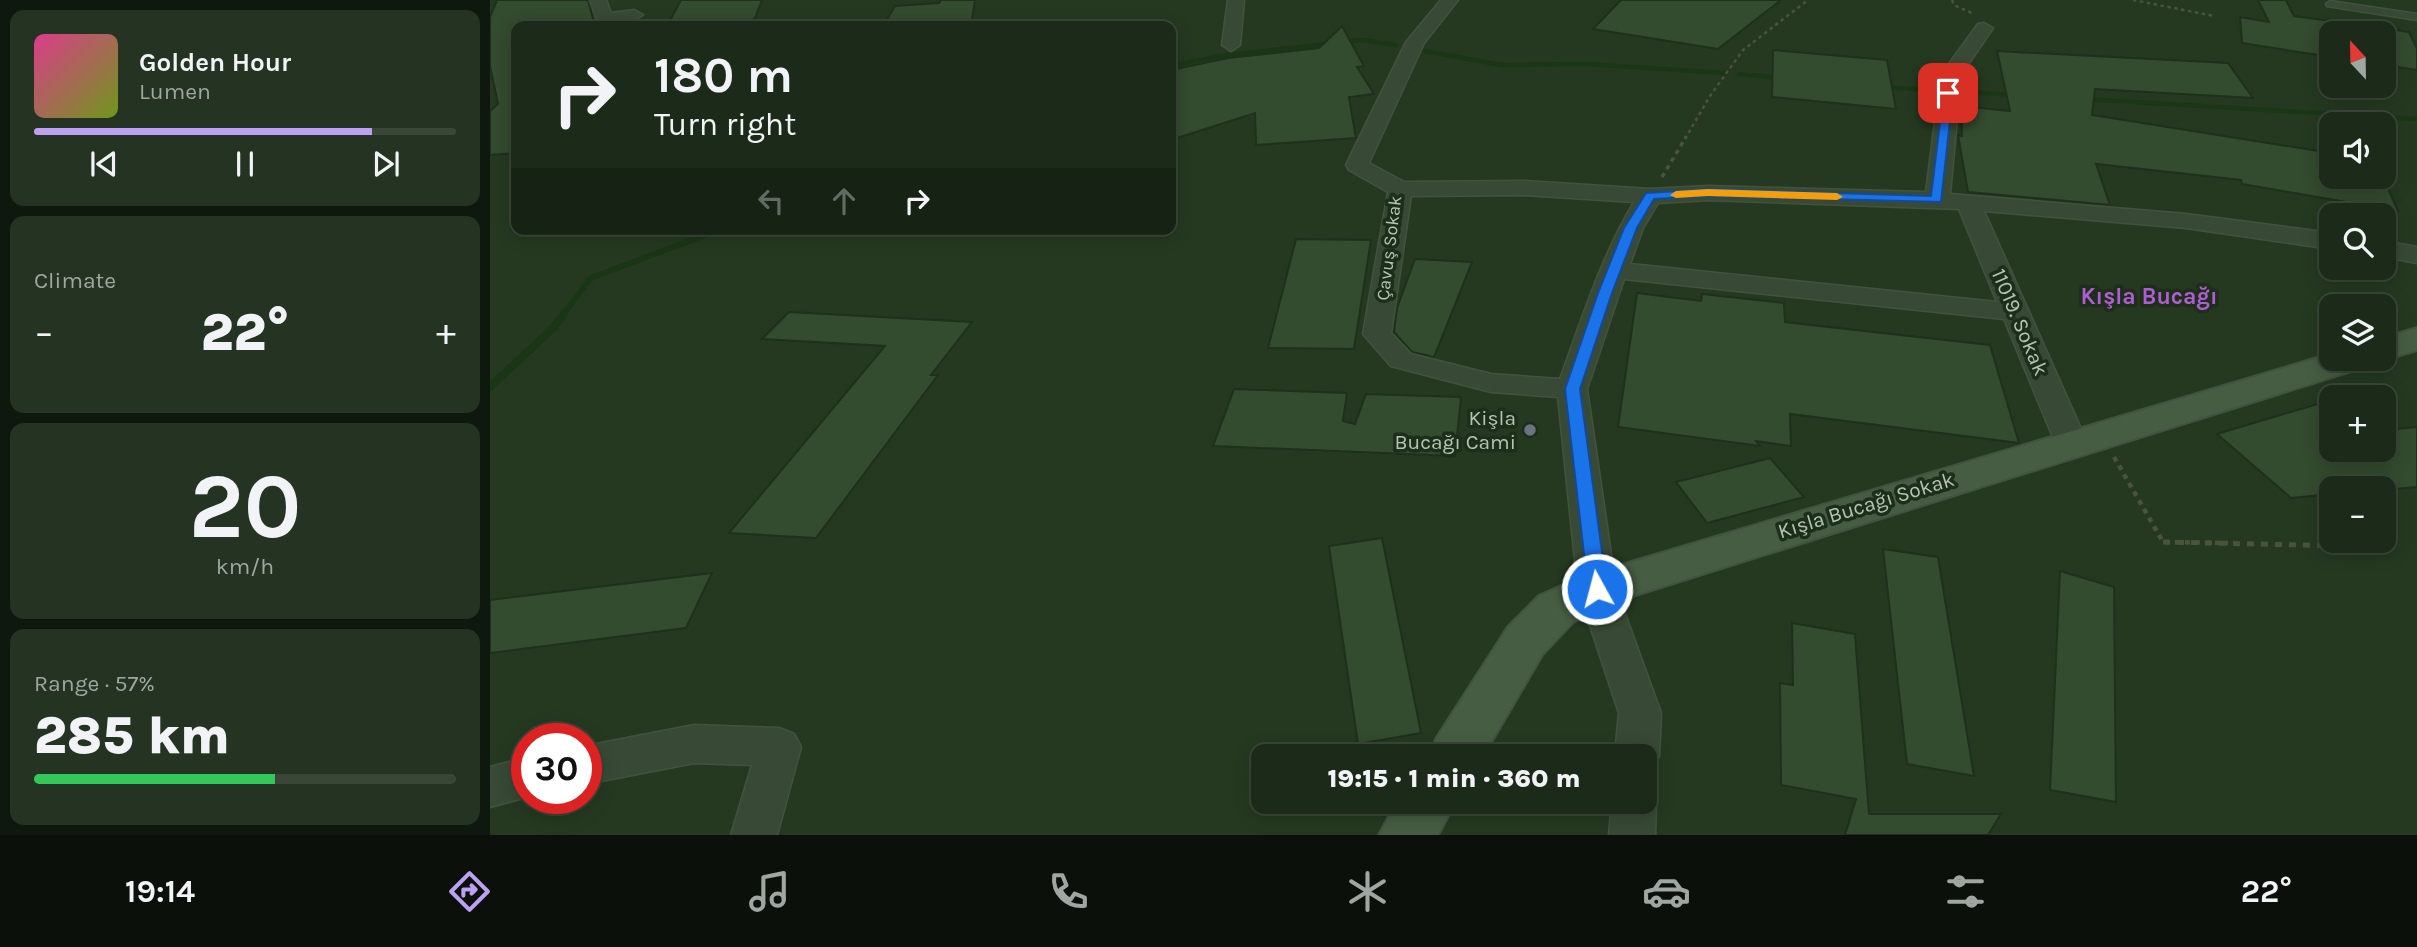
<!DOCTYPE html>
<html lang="en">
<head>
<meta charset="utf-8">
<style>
  :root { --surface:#1c2b19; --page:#253322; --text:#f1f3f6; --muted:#a0a7a2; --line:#3a4738; --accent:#bca0f2 }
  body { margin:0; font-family:Karla,sans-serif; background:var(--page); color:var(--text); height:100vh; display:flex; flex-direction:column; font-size:26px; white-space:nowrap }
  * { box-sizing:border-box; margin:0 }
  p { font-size:23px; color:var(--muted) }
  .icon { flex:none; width:38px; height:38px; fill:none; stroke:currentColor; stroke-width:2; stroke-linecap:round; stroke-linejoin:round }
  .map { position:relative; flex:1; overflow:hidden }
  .panel { display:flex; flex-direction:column; gap:10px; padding:10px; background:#0f180e; width:490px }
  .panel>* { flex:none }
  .guide { position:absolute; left:21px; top:21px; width:665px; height:214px; border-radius:14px; box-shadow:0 4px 18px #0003,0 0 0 2px var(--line); background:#1c2b19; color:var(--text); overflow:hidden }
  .needle { width:46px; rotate:338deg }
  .tools { position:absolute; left:1829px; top:21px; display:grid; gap:14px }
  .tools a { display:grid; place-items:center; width:77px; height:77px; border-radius:14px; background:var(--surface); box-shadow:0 4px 18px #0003,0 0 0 2px var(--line); font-size:35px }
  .speed { position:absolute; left:21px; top:723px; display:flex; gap:14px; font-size:35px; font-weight:700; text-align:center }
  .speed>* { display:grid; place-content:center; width:91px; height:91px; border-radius:50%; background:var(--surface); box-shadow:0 4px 18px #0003,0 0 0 2px var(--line); line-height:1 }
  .speed .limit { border:10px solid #d22; background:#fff; color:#111 }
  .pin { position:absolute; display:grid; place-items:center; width:60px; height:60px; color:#fff; margin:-30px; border-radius:14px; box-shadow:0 4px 10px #0006 }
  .me { position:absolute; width:77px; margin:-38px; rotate:353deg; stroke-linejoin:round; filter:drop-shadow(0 0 5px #0008) }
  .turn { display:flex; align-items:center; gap:24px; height:147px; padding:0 28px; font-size:32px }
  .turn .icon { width:91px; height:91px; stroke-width:2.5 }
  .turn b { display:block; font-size:49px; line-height:60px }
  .lanes { display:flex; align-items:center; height:66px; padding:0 28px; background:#0003; justify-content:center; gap:35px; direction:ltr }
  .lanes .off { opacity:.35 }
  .big { font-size:52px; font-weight:800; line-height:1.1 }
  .panel .card { flex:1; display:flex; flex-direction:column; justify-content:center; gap:10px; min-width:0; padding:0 24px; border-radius:14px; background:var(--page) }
  .panel .dial { align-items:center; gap:0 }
  .dial b { font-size:91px; line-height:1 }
  .song { display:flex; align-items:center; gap:21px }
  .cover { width:84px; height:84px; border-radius:10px; background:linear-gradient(135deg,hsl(330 70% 55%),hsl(80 70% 35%)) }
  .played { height:7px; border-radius:4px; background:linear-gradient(90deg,var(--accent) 80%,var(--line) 80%) }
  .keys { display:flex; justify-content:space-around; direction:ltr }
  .heat { display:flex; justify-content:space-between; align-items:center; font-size:38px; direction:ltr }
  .charge { height:10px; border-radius:5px; background:linear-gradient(90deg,#34c759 57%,var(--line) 0) }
  .trip { position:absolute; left:761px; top:744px; width:406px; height:70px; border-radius:14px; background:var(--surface); box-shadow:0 4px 18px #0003,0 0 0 2px var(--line); font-weight:800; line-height:70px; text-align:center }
  .menu { display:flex; height:112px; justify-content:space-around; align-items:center; background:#0b110a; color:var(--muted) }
  .menu .icon { width:49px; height:49px }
  .menu .active { color:var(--accent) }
  .menu b { font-size:32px; color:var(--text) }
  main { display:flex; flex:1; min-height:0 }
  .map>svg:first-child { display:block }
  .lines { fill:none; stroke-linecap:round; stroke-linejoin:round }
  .stream-far2 { stroke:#1a3715; stroke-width:4.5 }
  .stream-far1 { stroke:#1a3715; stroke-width:6 }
  .stream { stroke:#1a3715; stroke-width:8 }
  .building { fill:#334b2e; stroke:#1f301c; stroke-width:2 }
  .lane-casing { stroke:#41533e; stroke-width:3 }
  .street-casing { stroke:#41533e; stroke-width:3 }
  .secondary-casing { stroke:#41533e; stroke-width:4 }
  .path-far3 { stroke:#4b533c; stroke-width:2.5; stroke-dasharray:3.5 3.5; stroke-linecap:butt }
  .path-far2 { stroke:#4b533c; stroke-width:3.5; stroke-dasharray:4.5 4.5; stroke-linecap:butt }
  .path-far1 { stroke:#4b533c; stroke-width:4.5; stroke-dasharray:5 5; stroke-linecap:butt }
  .path { stroke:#4b533c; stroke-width:5; stroke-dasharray:7 7; stroke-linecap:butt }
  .lane { fill:#384a35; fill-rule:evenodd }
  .street { fill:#384a35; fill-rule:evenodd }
  .secondary { fill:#465d43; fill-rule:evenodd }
  .route { fill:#1a73e8; stroke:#114b97; stroke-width:2 }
  .slow { fill:#f59e0b }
  .worship-dot { fill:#6b7280; stroke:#1d2e1a; stroke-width:2.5 }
  .labels { text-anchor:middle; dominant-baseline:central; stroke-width:7; stroke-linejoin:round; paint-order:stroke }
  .far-street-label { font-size:18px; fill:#b2c6b0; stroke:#1d2e1a }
  .street-label { font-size:21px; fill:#b2c6b0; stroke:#1d2e1a }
  .poi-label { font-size:21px; fill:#b2c6b0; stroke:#1d2e1a; text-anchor:end }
  .neighbourhood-label { font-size:23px; font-weight:bold; fill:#b05dd3; stroke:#1d2e1a }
</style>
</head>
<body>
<main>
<section class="panel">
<div class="card">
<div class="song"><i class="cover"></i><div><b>Golden Hour</b><p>Lumen</p></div></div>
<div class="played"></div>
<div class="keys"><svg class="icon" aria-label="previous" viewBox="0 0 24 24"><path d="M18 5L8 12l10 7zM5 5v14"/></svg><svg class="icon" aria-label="pause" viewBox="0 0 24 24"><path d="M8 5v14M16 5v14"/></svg><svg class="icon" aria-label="next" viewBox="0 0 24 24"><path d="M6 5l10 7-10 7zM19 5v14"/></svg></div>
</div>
<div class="card"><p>Climate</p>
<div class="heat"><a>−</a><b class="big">22°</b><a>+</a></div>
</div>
<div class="card dial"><b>20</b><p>km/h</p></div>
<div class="card"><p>Range · 57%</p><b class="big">285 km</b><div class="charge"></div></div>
</section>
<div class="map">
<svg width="1927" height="835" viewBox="0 0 1927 835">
  <rect width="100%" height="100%" fill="#253921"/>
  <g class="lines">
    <!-- stream-far2 -->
    <g class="stream-far2">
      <polyline points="935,51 1011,65 1096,64 1236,73"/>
      <polyline points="681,66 729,56 873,40 906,45"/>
      <polyline points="1249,74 1292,78"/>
      <polyline points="1392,87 1526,95"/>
      <polyline points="1595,99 1927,119"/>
    </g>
    <!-- stream-far1 -->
    <polyline class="stream-far1" points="72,316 101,278 231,229"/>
    <!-- stream -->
    <polyline class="stream" points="0,387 63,328 74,314"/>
  </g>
  <!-- building -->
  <g class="building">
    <polygon points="7,0 98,0 105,26 26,26 26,153 0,155 0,111 8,104 0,66 0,17"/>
    <polygon points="191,0 272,0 265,18 256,26 177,26"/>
    <polygon points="451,0 485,0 481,26 393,26 405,6 449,3"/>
    <polygon points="1131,0 1291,0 1228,49 1103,29"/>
    <polygon points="1768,0 1796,0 1804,16 1841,21 1841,57 1752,43 1750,17 1779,22"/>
    <polygon points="852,26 874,66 867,67 884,94 859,97 866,138 766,145 765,113 681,140 681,70 738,58 829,48"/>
    <polygon points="1894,28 1919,32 1927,49 1927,70 1894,65"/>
    <polygon points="1283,50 1397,60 1406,109 1282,97"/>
    <polygon points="1507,51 1738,63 1763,98 1605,89 1602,115 1841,153 1841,177 1893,177 1908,211 1752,184 1751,180 1606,164 1620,205 1478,192 1468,135 1472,136 1471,106 1520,111"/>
    <polygon points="806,239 881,240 864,349 778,348"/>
    <polygon points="925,259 982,262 944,357 922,352 904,332 907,308"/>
    <polygon points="1147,293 1211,301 1212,294 1294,303 1295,322 1500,345 1529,443 1300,414 1301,446 1266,441 1270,446 1128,427"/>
    <polygon points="299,312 482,322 441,375 448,375 326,538 239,533 395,346 272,339"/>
    <polygon points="744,389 857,393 853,421 865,424 876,394 971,397 965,456 723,446"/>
    <polygon points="1841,400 1841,450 1894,450 1894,430 1927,427 1927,487 1894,490 1841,488 1841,494 1801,498 1727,434"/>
    <polygon points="1280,458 1314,497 1217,523 1186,482"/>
    <polygon points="892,538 931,733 868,744 839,546"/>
    <polygon points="1393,549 1448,557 1484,776 1417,764"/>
    <polygon points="1570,571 1624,587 1626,802 1560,790"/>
    <polygon points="222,573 196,628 0,653 0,600"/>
    <polygon points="1302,623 1365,634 1379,814 1511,814 1498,835 1355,835 1366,799 1291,785 1290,683 1303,685"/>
  </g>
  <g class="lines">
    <!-- lane casing -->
    <g class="lane-casing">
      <polygon id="lane" points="1840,1 1927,14 1927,20 1837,6 1836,4"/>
    </g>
    <!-- street casing -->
    <g class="street-casing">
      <g id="street">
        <polygon points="100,0 116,0 121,13 144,10 153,15 144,20 108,23"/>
        <polygon points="738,0 754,0 750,45 741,51 732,45"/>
        <path d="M951,0H968L934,43L879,163L914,182L1034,181L1160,189L1218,186L1436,192L1451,75L1488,24L1494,23L1503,28L1471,75L1460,194L1696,214L1841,233V249L1696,228L1494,211L1597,442L1592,450L1581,453L1570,450L1565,442L1514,319L1134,279L1097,389L1126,589L1171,713L1169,756L1162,770L1155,772V756H1125L1129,713L1088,589L1068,397L1001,392L901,366L873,334L898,192L859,170L856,165L916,42ZM1034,195L1144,202C1111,257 1092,319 1070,379L1001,374L921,354L901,333L921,196ZM1218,200L1469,209L1507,302L1140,264L1153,228L1168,203Z"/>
        <polygon points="1894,241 1927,247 1927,263 1894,257"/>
        <polygon points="204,725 289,728 304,734 311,747 287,835 241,835 262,765 204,763 96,784 96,746"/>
        <polygon points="37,757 37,797 0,807 0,767"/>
        <polygon points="1155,786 1160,787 1166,802 1165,835 1119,835 1122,802 1155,802"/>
      </g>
    </g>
    <!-- secondary casing -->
    <g class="secondary-casing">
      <g id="secondary">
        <polygon points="1927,328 1927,350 1894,360 1890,359 1894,359 1894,338"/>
        <polygon points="1841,354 1841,359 1879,359 1874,367 1123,602 1083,622 1052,655 993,756 939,756 946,739 1018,627 1049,596 1091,577"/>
        <polygon points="907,802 965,802 948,835 889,835"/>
      </g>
    </g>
    <!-- path-far3 -->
    <g class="path-far3">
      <polyline points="1462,0 1464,5 1484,14"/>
      <polyline points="1643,0 1724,16"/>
      <polyline points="1195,139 1220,96 1253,50 1318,0"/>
    </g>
    <!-- path-far2 -->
    <polyline class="path-far2" points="1172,177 1196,137"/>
    <!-- path-far1 -->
    <polyline class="path-far1" points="1624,457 1673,542 1738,543"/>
    <!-- path -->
    <polyline class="path" points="1673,542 1858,546"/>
    <!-- lane -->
    <use href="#lane" class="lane"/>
    <!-- street -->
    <use href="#street" class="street"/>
    <!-- secondary -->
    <use href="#secondary" class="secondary"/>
  </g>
  <!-- route -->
  <polygon class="route" points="1454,90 1463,93 1451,202 1218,196 1164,199 1147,228 1122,293 1090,389 1117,589 1114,594 1107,596 1100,594 1098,589 1075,389 1108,293 1134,228 1156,193 1218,189 1441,196"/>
  <!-- slow -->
  <polygon class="slow" points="1218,189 1347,193 1353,197 1347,200 1218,196 1186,198 1180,195 1186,191"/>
  <!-- markers -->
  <circle class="worship-dot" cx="1040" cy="430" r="7"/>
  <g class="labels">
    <!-- far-street labels -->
    <g class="far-street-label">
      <text transform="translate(899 248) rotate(-83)">Çavuş Sokak</text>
    </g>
    <!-- street labels -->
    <g class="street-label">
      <text transform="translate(1530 322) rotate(67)">11019. Sokak</text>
      <text transform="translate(1376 505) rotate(-17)">Kışla Bucağı Sokak</text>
    </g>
    <!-- poi labels -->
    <g class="poi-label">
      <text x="1026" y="418">Kişla<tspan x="1026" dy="24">Bucağı Cami</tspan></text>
    </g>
    <!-- neighbourhood labels -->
    <g class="neighbourhood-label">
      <text x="1659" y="296">Kışla Bucağı</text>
    </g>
  </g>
</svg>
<div class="tools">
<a><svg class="needle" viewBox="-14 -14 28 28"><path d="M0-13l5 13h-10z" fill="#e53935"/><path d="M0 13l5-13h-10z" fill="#a0a7a2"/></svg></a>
<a><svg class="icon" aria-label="sound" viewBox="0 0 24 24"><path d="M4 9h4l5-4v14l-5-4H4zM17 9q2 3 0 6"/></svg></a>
<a><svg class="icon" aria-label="search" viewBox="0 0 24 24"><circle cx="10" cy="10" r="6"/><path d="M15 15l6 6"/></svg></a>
<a><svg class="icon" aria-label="layers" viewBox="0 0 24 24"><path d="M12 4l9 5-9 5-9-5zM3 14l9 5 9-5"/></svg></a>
<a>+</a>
<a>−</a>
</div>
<div class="speed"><div class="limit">30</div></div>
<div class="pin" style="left:1458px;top:93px;background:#d93025"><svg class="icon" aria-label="arrive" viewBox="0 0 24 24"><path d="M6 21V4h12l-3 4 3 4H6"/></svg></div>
<svg class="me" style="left:1107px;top:589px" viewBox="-20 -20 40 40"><circle r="17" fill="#1a73e8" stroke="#fff" stroke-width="3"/><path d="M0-11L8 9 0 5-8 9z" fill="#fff"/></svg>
<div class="trip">19:15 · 1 min · 360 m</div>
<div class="guide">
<div class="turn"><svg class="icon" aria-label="right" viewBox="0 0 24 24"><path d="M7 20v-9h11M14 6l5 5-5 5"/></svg><div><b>180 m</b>Turn right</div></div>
<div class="lanes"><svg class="icon off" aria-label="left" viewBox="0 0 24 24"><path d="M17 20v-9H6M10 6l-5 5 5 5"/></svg><svg class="icon off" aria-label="ahead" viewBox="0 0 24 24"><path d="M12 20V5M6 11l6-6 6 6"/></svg><svg class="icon" aria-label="right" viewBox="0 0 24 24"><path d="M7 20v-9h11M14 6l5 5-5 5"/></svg></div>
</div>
</div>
</main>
<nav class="menu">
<b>19:14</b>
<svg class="icon active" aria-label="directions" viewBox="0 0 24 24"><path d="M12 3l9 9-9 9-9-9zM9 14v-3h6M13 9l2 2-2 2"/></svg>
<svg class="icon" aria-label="music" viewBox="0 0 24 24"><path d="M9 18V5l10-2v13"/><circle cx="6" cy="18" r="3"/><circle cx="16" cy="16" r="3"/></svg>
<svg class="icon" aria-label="phone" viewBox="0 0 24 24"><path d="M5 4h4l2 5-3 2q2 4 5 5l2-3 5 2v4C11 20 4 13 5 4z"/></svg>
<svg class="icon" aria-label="climate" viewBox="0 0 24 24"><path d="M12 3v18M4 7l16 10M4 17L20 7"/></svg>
<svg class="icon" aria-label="car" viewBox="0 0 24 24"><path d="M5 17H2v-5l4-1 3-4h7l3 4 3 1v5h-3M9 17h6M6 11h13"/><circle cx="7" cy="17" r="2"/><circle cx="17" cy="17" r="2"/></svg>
<svg class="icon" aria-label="filters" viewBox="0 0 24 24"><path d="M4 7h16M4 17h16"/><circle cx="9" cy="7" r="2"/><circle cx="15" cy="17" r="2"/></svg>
<b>22°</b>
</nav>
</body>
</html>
